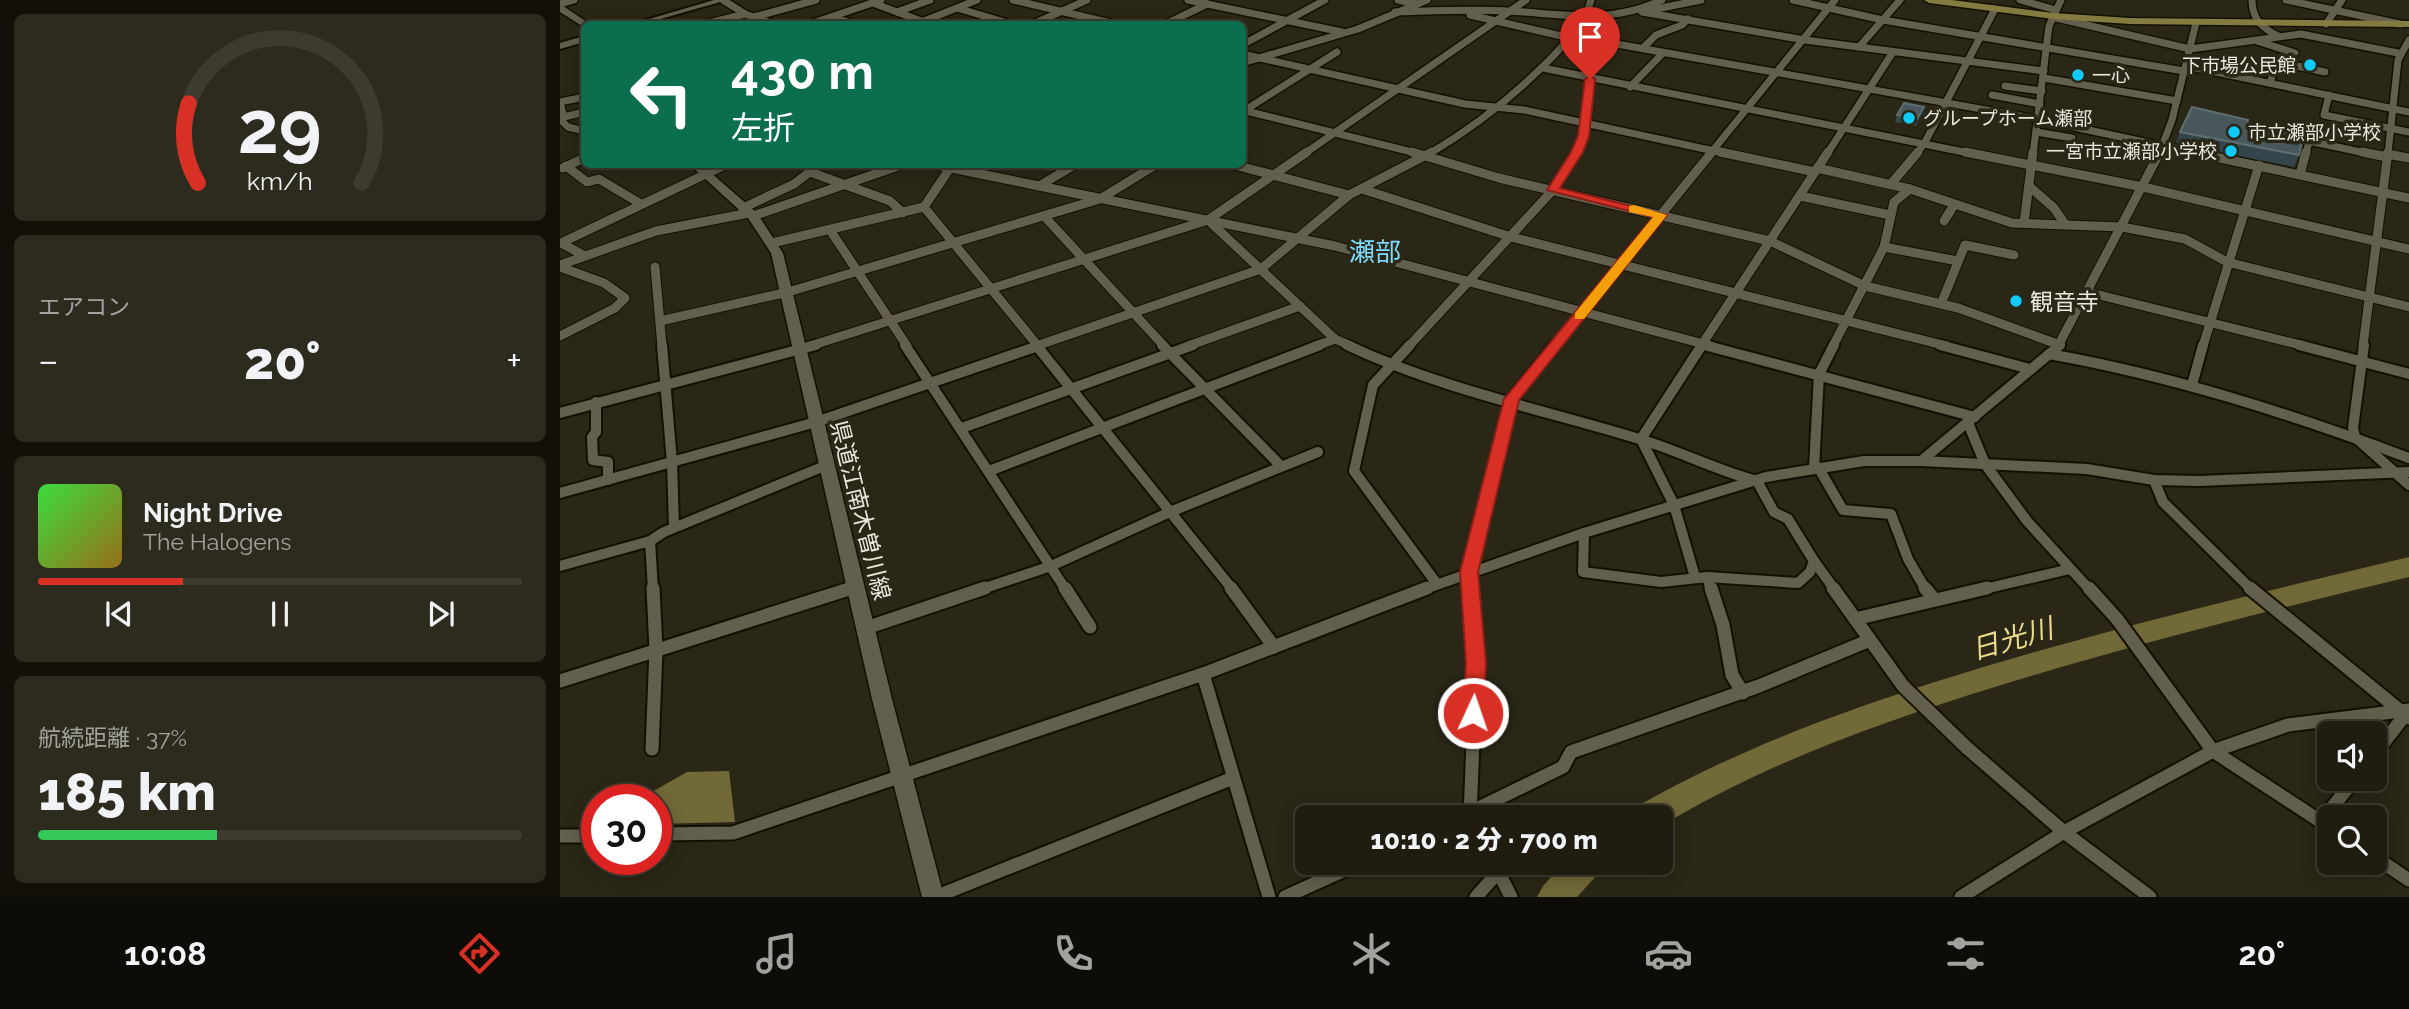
<!DOCTYPE html>
<html lang="ja">
<head>
<meta charset="utf-8">
<style>
  :root { --surface:#201d10; --page:#2d2a1e; --text:#f1f3f6; --muted:#a2a29f; --line:#3d3b30; --accent:#d93025 }
  body { margin:0; font-family:Raleway,"Noto Sans JP",sans-serif; background:var(--page); color:var(--text); height:100vh; display:flex; flex-direction:column; font-size:26px; white-space:nowrap }
  * { box-sizing:border-box; margin:0 }
  p { font-size:23px; color:var(--muted) }
  .icon { flex:none; width:38px; height:38px; fill:none; stroke:currentColor; stroke-width:2; stroke-linecap:round; stroke-linejoin:round }
  .map { position:relative; flex:1; overflow:hidden }
  .panel { display:flex; flex-direction:column; gap:14px; padding:14px; background:#121009; width:560px }
  .panel>* { flex:none }
  .top-card { position:absolute; left:21px; top:21px; width:665px; height:147px; border-radius:10px; box-shadow:0 4px 18px #0003,0 0 0 2px var(--line); background:#0b6e4f; color:#fff; overflow:hidden }
  .fabs { position:absolute; left:1757px; top:721px; display:grid; gap:14px }
  .fabs a { display:grid; place-items:center; width:70px; height:70px; border-radius:10px; background:var(--surface); box-shadow:0 4px 18px #0003,0 0 0 2px var(--line); font-size:35px }
  .speed { position:absolute; left:21px; top:784px; display:flex; gap:14px; font-size:35px; font-weight:700; text-align:center }
  .speed>* { display:grid; place-content:center; width:91px; height:91px; border-radius:50%; background:var(--surface); box-shadow:0 4px 18px #0003,0 0 0 2px var(--line); line-height:1 }
  .speed .limit { border:10px solid #d22; background:#fff; color:#111 }
  .pin { position:absolute; display:grid; place-items:center; width:60px; height:60px; color:#fff; margin:-72px -30px; border-radius:50% 50% 50% 0; rotate:-45deg; box-shadow:0 0 7px #0007 }
  .pin .icon { rotate:45deg }
  .me { position:absolute; width:77px; margin:-38px; rotate:3deg; stroke-linejoin:round; filter:drop-shadow(0 0 5px #0008) }
  .turn { display:flex; align-items:center; gap:24px; height:147px; padding:0 35px; font-size:32px }
  .turn .icon { width:91px; height:91px; stroke-width:2.5 }
  .turn b { display:block; font-size:49px; line-height:60px }
  .big { font-size:52px; font-weight:800; line-height:1.1 }
  .panel .card { flex:1; display:flex; flex-direction:column; justify-content:center; gap:10px; min-width:0; padding:0 24px; border-radius:10px; background:var(--page) }
  .panel .dial { align-items:center; gap:0 }
  .dial svg { height:182px; overflow:visible; fill:none; stroke:var(--line); stroke-width:7; stroke-linecap:round; text-anchor:middle }
  .dial text { fill:var(--text); stroke:none }
  .song { display:flex; align-items:center; gap:21px }
  .cover { width:84px; height:84px; border-radius:10px; background:linear-gradient(135deg,hsl(120 70% 55%),hsl(40 70% 35%)) }
  .played { height:7px; border-radius:4px; background:linear-gradient(90deg,var(--accent) 30%,var(--line) 30%) }
  .keys { display:flex; justify-content:space-around; direction:ltr }
  .heat { display:flex; justify-content:space-between; align-items:center; font-size:38px; direction:ltr }
  .charge { height:10px; border-radius:5px; background:linear-gradient(90deg,#34c759 37%,var(--line) 0) }
  .trip { position:absolute; left:735px; top:805px; width:378px; height:70px; border-radius:10px; background:var(--surface); box-shadow:0 4px 18px #0003,0 0 0 2px var(--line); font-weight:800; line-height:70px; text-align:center }
  .tabs { display:flex; height:112px; justify-content:space-around; align-items:center; background:#0d0c06; color:var(--muted) }
  .tabs .icon { width:49px; height:49px }
  .tabs .selected { color:var(--accent) }
  .tabs b { font-size:32px; color:var(--text) }
  main { display:flex; flex:1; min-height:0 }
  .map>svg:first-child { display:block }
  .water { fill:#726938 }
  .lines { fill:none; stroke-linecap:round; stroke-linejoin:round }
  .river { fill:#726938; fill-rule:evenodd }
  .minor-far3-casing { stroke:#131002; stroke-width:10 }
  .minor-far2-casing { stroke:#131002; stroke-width:11 }
  .minor-far1-casing { stroke:#131002; stroke-width:14 }
  .minor-casing { stroke:#131002; stroke-width:17 }
  .tertiary-casing { stroke:#131002; stroke-width:4 }
  .secondary-casing { stroke:#131002; stroke-width:3 }
  .primary-casing { stroke:#131002; stroke-width:3 }
  .minor-far3 { stroke:#625f4c; stroke-width:7 }
  .minor-far2 { stroke:#625f4c; stroke-width:9 }
  .minor-far1 { stroke:#625f4c; stroke-width:10 }
  .minor { stroke:#625f4c; stroke-width:13 }
  .tertiary { fill:#625f4c; fill-rule:evenodd }
  .secondary { fill:#625f4c; fill-rule:evenodd }
  .primary { fill:#857a3f; fill-rule:evenodd }
  .wall { fill:#34454c }
  .shaded-wall { fill:#283230 }
  .building { fill:#47575c; stroke:#606e70; stroke-width:2 }
  .route { fill:#d93025; stroke:#8d1f18; stroke-width:2 }
  .slow { fill:#f59e0b }
  .poi-dot { fill:#10cafa; stroke:#2a2716; stroke-width:2.5 }
  .labels { text-anchor:middle; dominant-baseline:central; stroke-width:7; stroke-linejoin:round; paint-order:stroke }
  .far-poi-label { font-size:19px; fill:#e9e8dd; stroke:#2a2716; text-anchor:start }
  .poi-label { font-size:23px; fill:#e9e8dd; stroke:#2a2716; text-anchor:start }
  .street-label { font-size:23px; fill:#e9e8dd; stroke:#2a2716 }
  .quarter-label { font-size:26px; fill:#7ddafc; stroke:#2a2716 }
  .near-water-label { font-size:28px; font-style:italic; fill:#e9da8c; stroke:#2a2716 }
</style>
</head>
<body>
<main>
<section class="panel">
<div class="card dial"><svg viewBox="0 0 100 80">
<path d="M14 69A42 42 0 1 1 86 69"/>
<path d="M14 69A42 42 0 0 1 10 34" stroke="#d93025"/>
<text x="50" y="56" font-size="32" font-weight="700">29</text>
<text x="50" y="72" font-size="11">km/h</text>
</svg></div>
<div class="card"><p>エアコン</p>
<div class="heat"><a>−</a><b class="big">20°</b><a>+</a></div>
</div>
<div class="card">
<div class="song"><i class="cover"></i><div><b>Night Drive</b><p>The Halogens</p></div></div>
<div class="played"></div>
<div class="keys"><svg class="icon" aria-label="previous" viewBox="0 0 24 24"><path d="M18 5L8 12l10 7zM5 5v14"/></svg><svg class="icon" aria-label="pause" viewBox="0 0 24 24"><path d="M8 5v14M16 5v14"/></svg><svg class="icon" aria-label="next" viewBox="0 0 24 24"><path d="M6 5l10 7-10 7zM19 5v14"/></svg></div>
</div>
<div class="card"><p>航続距離 · 37%</p><b class="big">185 km</b><div class="charge"></div></div>
</section>
<div class="map">
<svg width="1849" height="897" viewBox="0 0 1849 897">
  <rect width="100%" height="100%" fill="#2a2716"/>
  <!-- water -->
  <polygon class="water" points="169,771 175,822 96,824 96,800 78,800 127,772"/>
  <g class="lines">
    <!-- river -->
    <g class="river">
      <path d="M1849,557V577C1711,610 1574,644 1438,686C1321,722 1206,763 1101,826V817H1071L1076,807C1172,752 1274,714 1378,681C1533,632 1691,595 1849,557Z"/>
      <polygon points="1004,863 1043,863 1038,874 1017,897 977,897 983,886"/>
    </g>
    <!-- minor-far3 casing -->
    <g class="minor-far3-casing">
      <g id="minor-far3">
        <polyline points="163,0 185,14 214,24"/>
        <polyline points="453,0 555,24"/>
        <polyline points="628,0 782,32"/>
        <polyline points="838,0 856,4"/>
        <polyline points="1233,0 1323,20 1624,71"/>
        <polyline points="1460,0 1496,10"/>
        <path d="M1692,0C1692,19 1702,28 1718,36"/>
        <polyline points="1726,0 1840,24"/>
        <polyline points="313,3 369,24"/>
        <polyline points="0,4 14,0"/>
        <polyline points="397,8 451,24"/>
        <polyline points="1091,10 1141,0"/>
        <polyline points="337,12 370,0"/>
        <path d="M835,12C873,11 911,9 948,11C1005,14 1048,25 1102,0"/>
        <polyline points="1082,12 1245,40 1484,71"/>
        <polyline points="910,15 1010,38"/>
        <polyline points="194,17 256,0"/>
        <polyline points="272,17 294,24"/>
        <polyline points="1492,17 1630,49 1741,34 1838,53"/>
        <polyline points="359,23 417,0"/>
        <polyline points="145,24 185,14"/>
        <polyline points="250,24 321,0"/>
        <polyline points="473,24 527,0"/>
        <polyline points="606,24 647,4"/>
        <polyline points="1766,24 1782,0"/>
        <polyline points="1697,41 1735,53 1718,58 1710,83"/>
        <polyline points="682,45 765,0"/>
        <polyline points="1299,47 1340,0"/>
        <polyline points="1083,48 1096,35 1122,25 1128,19"/>
        <polyline points="682,54 905,104 964,110 1168,154"/>
        <polyline points="1718,62 1765,72"/>
        <polyline points="682,63 798,29 867,0"/>
        <polyline points="1626,66 1849,112"/>
        <polyline points="983,68 1414,154"/>
        <polyline points="1484,78 1617,101"/>
        <polyline points="1445,86 1482,91"/>
        <polyline points="1070,87 1103,53"/>
        <polyline points="1432,95 1480,104"/>
        <polyline points="1769,95 1764,115 1849,132"/>
        <polyline points="0,102 24,97"/>
        <polyline points="0,103 4,117 1,120 8,127 24,131"/>
        <polyline points="682,110 860,154"/>
        <polyline points="682,112 777,52"/>
        <polyline points="4,117 24,112"/>
        <polyline points="1476,132 1512,138"/>
        <polyline points="744,154 966,0"/>
        <path d="M869,154C921,123 970,83 1010,38H1023L1477,119L1640,154"/>
        <polyline points="1016,154 1023,136 1030,79 1022,29 1031,0"/>
        <polyline points="1150,154 1275,0"/>
        <polyline points="1267,154 1333,52"/>
        <polyline points="1356,154 1364,144 1435,9"/>
        <polyline points="1473,154 1489,26 1501,0"/>
        <polyline points="1599,154 1612,120 1636,23"/>
        <polyline points="1746,154 1749,141 1810,154"/>
        <polyline points="1828,154 1838,60 1849,40"/>
      </g>
    </g>
    <!-- minor-far2 casing -->
    <g class="minor-far2-casing">
      <g id="minor-far2">
        <polyline points="852,152 939,178 1210,241 1305,286 1398,308 1500,345"/>
        <polyline points="1160,152 1255,172"/>
        <polyline points="1405,152 1583,187 1849,249"/>
        <polyline points="1631,152 1849,198"/>
        <polyline points="1802,152 1827,157"/>
        <polyline points="1827,154 1849,158"/>
        <polyline points="372,164 479,186"/>
        <polyline points="516,164 479,186 775,246 1151,346"/>
        <polyline points="671,164 789,195"/>
        <polyline points="6,166 27,182 39,179 81,204"/>
        <polyline points="3,168 24,158"/>
        <polyline points="390,168 364,207 478,346"/>
        <polyline points="1257,168 1350,189 1452,223 1562,227 1625,239 1667,262 1849,307"/>
        <polyline points="250,172 330,201 343,213"/>
        <polyline points="1740,174 1746,152"/>
        <polyline points="1331,184 1358,152"/>
        <polyline points="1469,186 1494,208 1505,224"/>
        <polyline points="802,189 951,237 1387,346"/>
        <polyline points="1240,196 1330,215"/>
        <polyline points="183,208 234,184 260,164"/>
        <polyline points="193,216 344,164"/>
        <polyline points="484,216 604,346"/>
        <polyline points="649,221 775,339 791,346"/>
        <polyline points="1384,221 1394,205"/>
        <polyline points="1464,223 1473,152"/>
        <polyline points="270,230 347,346"/>
        <polyline points="212,243 364,207"/>
        <polyline points="1324,247 1398,261"/>
        <polyline points="23,255 1,243 167,164"/>
        <polyline points="0,265 96,231 189,213"/>
        <polyline points="0,267 44,283 65,298 55,308 0,336"/>
        <polyline points="95,267 102,346"/>
        <polyline points="1527,292 1745,346"/>
        <polyline points="1381,304 1405,245 1454,255"/>
        <polyline points="100,321 228,292 540,199 597,164"/>
        <polyline points="250,346 648,220 747,152"/>
        <polyline points="476,346 701,269 789,195 872,152"/>
        <polyline points="628,346 740,306"/>
        <polyline points="756,346 775,339"/>
        <polyline points="849,346 993,190 1017,152"/>
        <polyline points="994,346 1152,152"/>
        <polyline points="1141,346 1268,152"/>
        <polyline points="1273,346 1324,247 1334,202 1350,189"/>
        <polyline points="1498,346 1600,152"/>
        <polyline points="1643,346 1699,165"/>
        <polyline points="1803,346 1828,152"/>
      </g>
    </g>
    <!-- minor-far1 casing -->
    <g class="minor-far1-casing">
      <g id="minor-far1">
        <polyline points="102,345 112,462 114,527"/>
        <polyline points="345,345 506,590"/>
        <polyline points="476,345 673,590"/>
        <polyline points="602,345 721,466"/>
        <path d="M787,345C878,388 980,409 1076,438C1118,450 1155,470 1197,481L1214,512L1228,519L1254,561L1250,572L1238,583L1147,577L1101,582L1023,572L1024,533"/>
        <polyline points="850,345 813,385 794,471 877,584"/>
        <polyline points="1144,345 1415,417"/>
        <polyline points="1380,345 1470,369"/>
        <polyline points="1739,345 1849,374"/>
        <polyline points="1804,345 1793,428 1795,437 1849,485"/>
        <path d="M1489,354C1613,376 1731,414 1849,458"/>
        <polyline points="1632,385 1643,345"/>
        <polyline points="36,402 36,432 32,437 33,460 48,462 48,480"/>
        <polyline points="0,413 256,345"/>
        <polyline points="1408,423 1425,464 1467,521 1530,590"/>
        <polyline points="402,428 633,345"/>
        <polyline points="1361,461 1527,469 1594,480 1640,481 1849,472"/>
        <polyline points="1258,467 1283,510 1331,514 1348,559 1366,590"/>
        <polyline points="1254,468 1259,374 1274,345"/>
        <polyline points="429,471 760,345"/>
        <polyline points="1594,480 1603,502 1692,590"/>
        <polyline points="0,493 256,422 481,345"/>
        <polyline points="1254,561 1275,590"/>
        <polyline points="0,566 90,541"/>
        <polyline points="1135,577 1114,505 1081,439 1142,345"/>
        <polyline points="1147,577 1151,590"/>
        <polyline points="93,590 90,541 104,532 267,465"/>
        <polyline points="286,590 296,587"/>
        <polyline points="419,590 491,566 610,512 758,452"/>
        <polyline points="862,590 1024,533 1206,477 1304,461 1361,461 1500,345"/>
        <polyline points="910,590 909,572 951,399 995,345"/>
        <polyline points="1420,590 1510,569"/>
      </g>
    </g>
    <!-- minor casing -->
    <g class="minor-casing">
      <g id="minor">
        <polyline points="505,588 530,627"/>
        <polyline points="671,588 714,647"/>
        <polyline points="1151,588 1163,625 1172,675 1183,693"/>
        <polyline points="1273,588 1343,686 1407,748 1504,832 1590,897"/>
        <polyline points="1365,588 1374,599"/>
        <polyline points="1529,588 1557,619 1653,751 1769,827"/>
        <polyline points="1690,588 1849,718"/>
        <polyline points="1295,619 1427,588"/>
        <polyline points="306,628 425,588"/>
        <polyline points="643,674 709,897"/>
        <polyline points="0,681 292,588"/>
        <polyline points="92,749 96,650 93,588"/>
        <polyline points="1815,754 1845,715"/>
        <polyline points="900,817 1003,767 1011,752 1199,686 1310,640"/>
        <polyline points="910,817 916,663 910,588"/>
        <polyline points="1761,821 1795,779"/>
        <polyline points="96,834 173,833 643,674 867,588"/>
        <polyline points="0,836 37,836"/>
        <polyline points="1815,857 1849,880"/>
        <polyline points="934,863 951,897"/>
        <polyline points="375,897 673,778"/>
        <polyline points="725,897 800,863"/>
        <polyline points="916,897 939,871"/>
        <polyline points="1401,897 1504,832 1653,751 1728,725 1849,710"/>
      </g>
    </g>
    <!-- tertiary casing -->
    <g class="tertiary-casing">
      <g id="tertiary">
        <polygon points="154,0 167,0 83,24 72,24"/>
        <polygon points="24,36 24,42 0,49 0,43"/>
      </g>
    </g>
    <!-- secondary casing -->
    <g class="secondary-casing">
      <g id="secondary">
        <polygon points="0,5 3,6 30,24 22,26 0,12"/>
        <polygon points="129,164 141,164 197,213 223,253 332,699 384,897 362,897 312,699 211,253 188,218"/>
      </g>
    </g>
    <!-- primary casing -->
    <g class="primary-casing">
      <polygon id="primary" points="1364,0 1392,0 1493,13 1570,18 1849,21 1849,27 1570,24 1493,19 1369,3"/>
    </g>
    <!-- minor-far3 -->
    <use href="#minor-far3" class="minor-far3"/>
    <!-- minor-far2 -->
    <use href="#minor-far2" class="minor-far2"/>
    <!-- minor-far1 -->
    <use href="#minor-far1" class="minor-far1"/>
    <!-- minor -->
    <use href="#minor" class="minor"/>
    <!-- tertiary -->
    <use href="#tertiary" class="tertiary"/>
    <!-- secondary -->
    <use href="#secondary" class="secondary"/>
    <!-- primary -->
    <use href="#primary" class="primary"/>
  </g>
  <!-- wall -->
  <g class="wall">
    <polygon points="1364,107 1363,114 1356,126 1335,122 1337,115"/>
    <polygon points="1687,123 1739,155 1734,167 1616,143 1620,132"/>
  </g>
  <!-- shaded-wall -->
  <polygon class="shaded-wall" points="1364,107 1363,114 1356,126 1357,119"/>
  <!-- building -->
  <g class="building">
    <polygon points="1344,103 1364,107 1357,119 1337,115"/>
    <polygon points="1632,107 1688,120 1687,123 1744,134 1739,155 1620,132"/>
  </g>
  <!-- route -->
  <polygon class="route" points="1030,76 1035,79 1029,136 1023,152 1000,188 1107,215 959,400 918,572 926,663 923,713 920,719 913,721 906,719 903,713 906,663 900,572 944,399 1093,217 987,190 1011,152 1018,136 1025,79"/>
  <!-- slow -->
  <polygon class="slow" points="1074,205 1107,215 1024,319 1015,319 1015,313 1093,217 1069,212 1069,206"/>
  <!-- markers -->
  <g class="poi-dot">
    <circle cx="1750" cy="65" r="7"/>
    <circle cx="1518" cy="75" r="7"/>
    <circle cx="1349" cy="118" r="7"/>
    <circle cx="1674" cy="132" r="7"/>
    <circle cx="1671" cy="151" r="7"/>
    <circle cx="1456" cy="301" r="7"/>
  </g>
  <g class="labels">
    <!-- far-poi labels -->
    <g class="far-poi-label">
      <text x="1736" y="65" text-anchor="end">下市場公民館</text>
      <text x="1532" y="75">一心</text>
      <text x="1363" y="118">グループホーム瀬部</text>
      <text x="1688" y="132">市立瀬部小学校</text>
      <text x="1657" y="151" text-anchor="end">一宮市立瀬部小学校</text>
    </g>
    <!-- poi labels -->
    <g class="poi-label">
      <text x="1470" y="301">観音寺</text>
    </g>
    <!-- street labels -->
    <g class="street-label">
      <text transform="translate(301 510) rotate(76)">県道江南木曽川線</text>
    </g>
    <!-- quarter labels -->
    <g class="quarter-label">
      <text x="815" y="252">瀬部</text>
    </g>
    <!-- near-water labels -->
    <g class="near-water-label">
      <text transform="translate(1452 639) rotate(-16)">日光川</text>
    </g>
  </g>
</svg>
<div class="fabs">
<a><svg class="icon" aria-label="sound" viewBox="0 0 24 24"><path d="M4 9h4l5-4v14l-5-4H4zM17 9q2 3 0 6"/></svg></a>
<a><svg class="icon" aria-label="search" viewBox="0 0 24 24"><circle cx="10" cy="10" r="6"/><path d="M15 15l6 6"/></svg></a>
</div>
<div class="speed"><div class="limit">30</div></div>
<div class="pin" style="left:1030px;top:79px;background:#d93025"><svg class="icon" aria-label="arrive" viewBox="0 0 24 24"><path d="M6 21V4h12l-3 4 3 4H6"/></svg></div>
<svg class="me" style="left:913px;top:713px" viewBox="-20 -20 40 40"><circle r="17" fill="#d93025" stroke="#fff" stroke-width="3"/><path d="M0-11L8 9 0 5-8 9z" fill="#fff"/></svg>
<div class="trip">10:10 · 2 分 · 700 m</div>
<div class="top-card">
<div class="turn"><svg class="icon" aria-label="left" viewBox="0 0 24 24"><path d="M17 20v-9H6M10 6l-5 5 5 5"/></svg><div><b>430 m</b>左折</div></div>
</div>
</div>
</main>
<nav class="tabs">
<b>10:08</b>
<svg class="icon selected" aria-label="directions" viewBox="0 0 24 24"><path d="M12 3l9 9-9 9-9-9zM9 14v-3h6M13 9l2 2-2 2"/></svg>
<svg class="icon" aria-label="music" viewBox="0 0 24 24"><path d="M9 18V5l10-2v13"/><circle cx="6" cy="18" r="3"/><circle cx="16" cy="16" r="3"/></svg>
<svg class="icon" aria-label="phone" viewBox="0 0 24 24"><path d="M5 4h4l2 5-3 2q2 4 5 5l2-3 5 2v4C11 20 4 13 5 4z"/></svg>
<svg class="icon" aria-label="climate" viewBox="0 0 24 24"><path d="M12 3v18M4 7l16 10M4 17L20 7"/></svg>
<svg class="icon" aria-label="car" viewBox="0 0 24 24"><path d="M5 17H2v-5l4-1 3-4h7l3 4 3 1v5h-3M9 17h6M6 11h13"/><circle cx="7" cy="17" r="2"/><circle cx="17" cy="17" r="2"/></svg>
<svg class="icon" aria-label="filters" viewBox="0 0 24 24"><path d="M4 7h16M4 17h16"/><circle cx="9" cy="7" r="2"/><circle cx="15" cy="17" r="2"/></svg>
<b>20°</b>
</nav>
</body>
</html>
